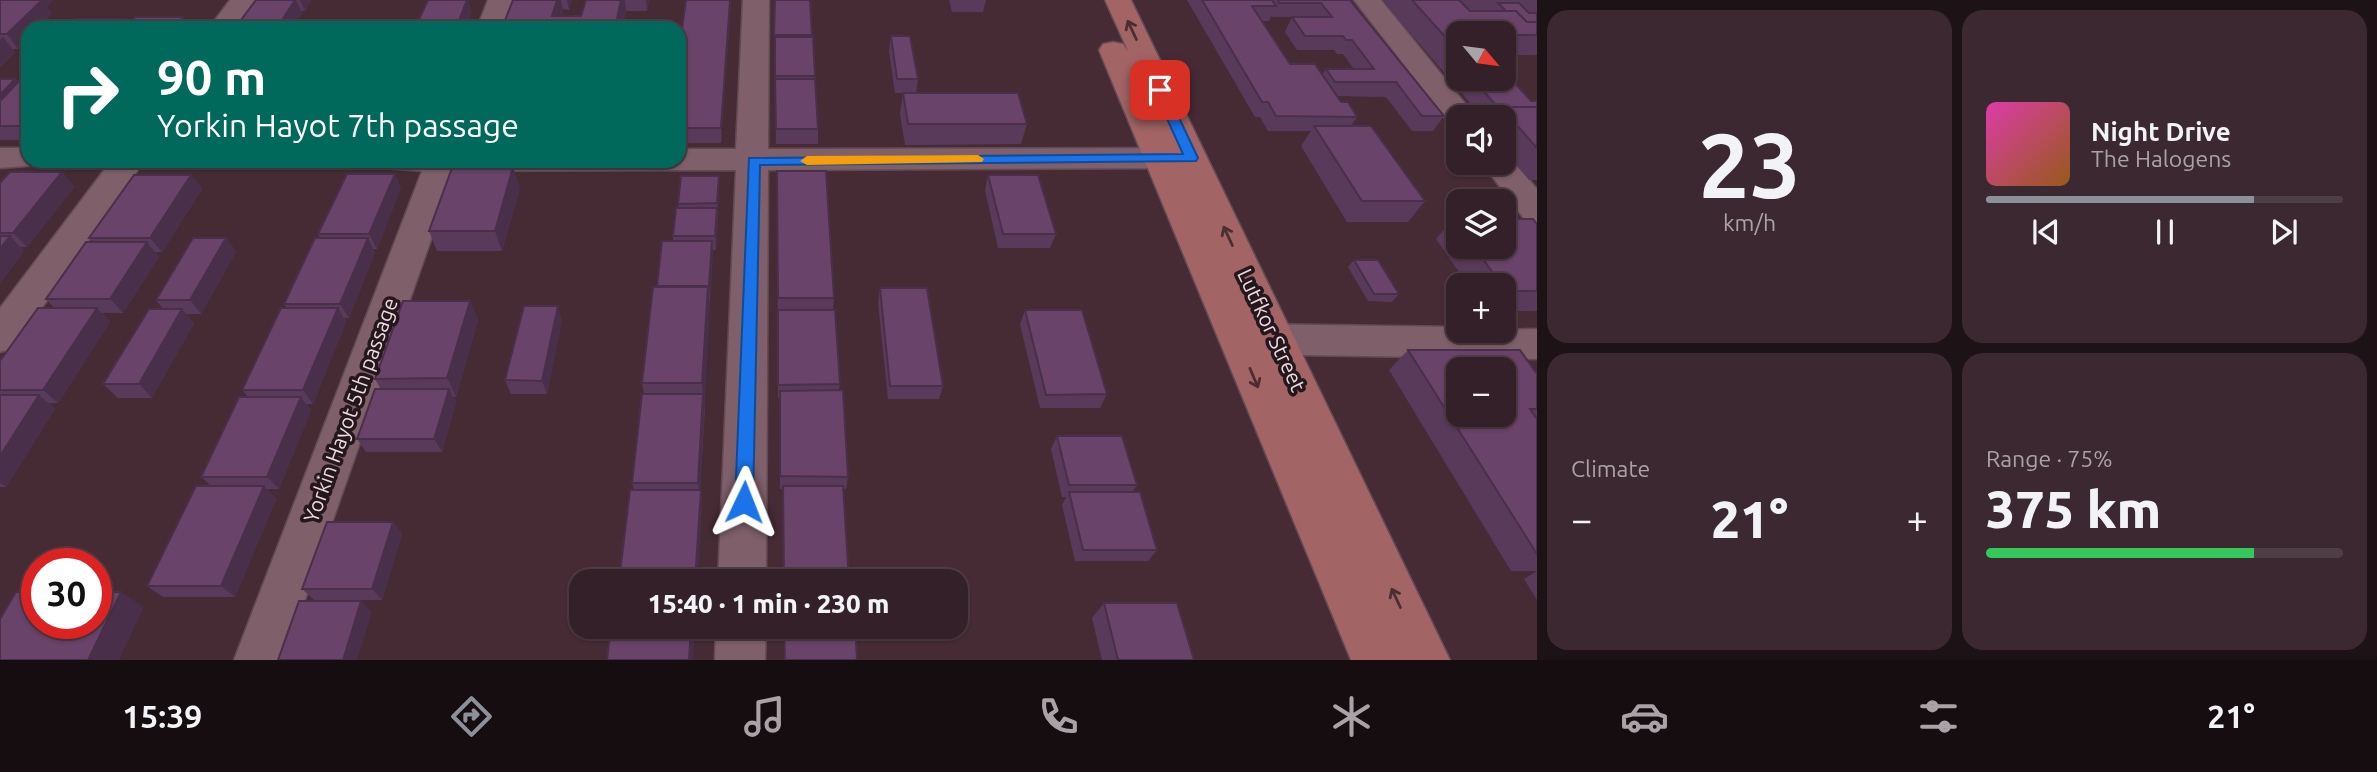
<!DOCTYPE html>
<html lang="en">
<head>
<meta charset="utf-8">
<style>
  :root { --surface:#342028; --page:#3c2830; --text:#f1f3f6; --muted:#a9a3a8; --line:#4e3e45; --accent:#8c9099 }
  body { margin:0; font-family:Ubuntu,sans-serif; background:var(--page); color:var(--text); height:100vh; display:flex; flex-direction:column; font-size:26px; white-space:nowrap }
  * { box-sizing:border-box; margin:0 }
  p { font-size:23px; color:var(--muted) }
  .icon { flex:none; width:38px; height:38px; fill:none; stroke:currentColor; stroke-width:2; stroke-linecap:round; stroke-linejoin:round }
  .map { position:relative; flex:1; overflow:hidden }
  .drawer { display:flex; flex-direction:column; gap:10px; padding:10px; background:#1d1216; width:840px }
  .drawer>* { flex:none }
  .banner { position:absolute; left:21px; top:21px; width:665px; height:147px; border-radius:21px; box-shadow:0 2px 5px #0004,0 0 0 2px var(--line); background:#00695c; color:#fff; overflow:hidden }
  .needle { width:46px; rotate:119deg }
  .tools { position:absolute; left:1446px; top:21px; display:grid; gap:14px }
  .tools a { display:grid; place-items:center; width:70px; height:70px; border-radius:14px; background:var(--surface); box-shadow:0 2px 5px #0004,0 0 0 2px var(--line); font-size:35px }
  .speed { position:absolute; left:21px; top:548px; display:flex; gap:14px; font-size:35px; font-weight:700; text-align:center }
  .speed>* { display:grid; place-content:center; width:91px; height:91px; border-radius:50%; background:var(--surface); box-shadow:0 2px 5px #0004,0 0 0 2px var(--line); line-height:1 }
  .speed .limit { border:10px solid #d22; background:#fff; color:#111 }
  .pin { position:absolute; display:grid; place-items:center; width:60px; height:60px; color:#fff; margin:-30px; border-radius:14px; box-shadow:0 4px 10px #0006 }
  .me { position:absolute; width:77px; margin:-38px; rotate:2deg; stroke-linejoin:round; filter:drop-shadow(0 0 5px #0008) }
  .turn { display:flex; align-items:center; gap:24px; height:147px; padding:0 21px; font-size:32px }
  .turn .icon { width:91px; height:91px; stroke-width:2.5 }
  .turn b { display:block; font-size:49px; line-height:60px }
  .big { font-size:52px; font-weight:800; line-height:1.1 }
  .drawer .card { flex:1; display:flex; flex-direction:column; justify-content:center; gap:10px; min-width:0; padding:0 24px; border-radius:21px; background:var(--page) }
  .drawer .dial { align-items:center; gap:0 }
  .dial b { font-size:91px; line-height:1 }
  .song { display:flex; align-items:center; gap:21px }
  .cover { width:84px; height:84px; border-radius:10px; background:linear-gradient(135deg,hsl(320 70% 55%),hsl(30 70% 35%)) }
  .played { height:7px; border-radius:4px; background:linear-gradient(90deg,var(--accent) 75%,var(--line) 75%) }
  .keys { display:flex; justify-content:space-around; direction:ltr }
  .heat { display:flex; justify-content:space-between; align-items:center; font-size:38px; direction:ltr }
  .charge { height:10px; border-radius:5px; background:linear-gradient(90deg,#34c759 75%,var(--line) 0) }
  .drawer .tiles { flex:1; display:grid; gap:10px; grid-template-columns:repeat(2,1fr) }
  .trip { position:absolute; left:569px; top:569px; width:399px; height:70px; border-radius:21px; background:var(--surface); box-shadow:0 2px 5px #0004,0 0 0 2px var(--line); font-weight:800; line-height:70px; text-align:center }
  .tab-bar { display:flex; height:112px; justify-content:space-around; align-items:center; background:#150d10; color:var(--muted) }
  .tab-bar .icon { width:49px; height:49px }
  .tab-bar .selected { color:var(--accent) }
  .tab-bar b { font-size:32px; color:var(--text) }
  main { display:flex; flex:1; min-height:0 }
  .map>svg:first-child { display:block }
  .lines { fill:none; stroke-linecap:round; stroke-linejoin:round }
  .minor-casing { stroke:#614a53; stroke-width:3 }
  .major-casing { stroke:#614a53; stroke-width:3 }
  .minor { fill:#7e5f6a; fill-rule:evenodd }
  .major { fill:#a26464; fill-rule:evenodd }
  .wall { fill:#5a3a5b; fill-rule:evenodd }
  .shaded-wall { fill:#4a2f4a }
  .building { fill:#69436a; stroke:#4a2f4a; stroke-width:2; fill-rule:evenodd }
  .oneway { stroke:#4a2f32 }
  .route { fill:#1a73e8; stroke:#114b97; stroke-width:2 }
  .slow { fill:#f59e0b }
  .labels { text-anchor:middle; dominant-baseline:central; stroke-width:7; stroke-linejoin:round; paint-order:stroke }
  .street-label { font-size:21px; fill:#ecdae0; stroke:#24181c }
</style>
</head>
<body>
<main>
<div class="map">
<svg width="1537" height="660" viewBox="0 0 1537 660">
  <rect width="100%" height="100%" fill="#462b35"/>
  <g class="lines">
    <!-- minor casing -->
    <g class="minor-casing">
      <g id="minor">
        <polygon points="230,0 256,0 237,28 209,28"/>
        <polygon points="488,0 514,0 505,28 477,28"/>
        <polygon points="743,0 769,0 768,149 1191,148 1202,151 1207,158 1202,165 1191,168 768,170 766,581 718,581 736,170 455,171 284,660 234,660 422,171 384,168 379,161 679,161 679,149 736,149"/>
        <polygon points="1354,0 1381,0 1476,117 1458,117 1458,126 1450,124"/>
        <polygon points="0,148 28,148 28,161 42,161 39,165 0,168"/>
        <polygon points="1503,154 1509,156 1537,189 1537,224 1525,220 1482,163 1503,163"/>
        <polygon points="111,161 144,161 14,348 0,352 0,308"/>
        <polygon points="1244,324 1458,327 1458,331 1537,329 1537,359 1244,354 1230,350 1225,339 1230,328"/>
        <polygon points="716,626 766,626 765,660 715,660"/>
      </g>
    </g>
    <!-- major casing -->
    <g class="major-casing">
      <polygon id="major" points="1105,0 1131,0 1450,660 1351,660 1099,50 1103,44 1113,42 1123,44 1128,51"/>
    </g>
    <!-- minor -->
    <use href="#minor" class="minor"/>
    <!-- major -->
    <use href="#major" class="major"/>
  </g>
  <!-- wall -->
  <g class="wall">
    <polygon points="0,0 47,7 52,14 28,28 28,39 18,49 12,49 15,52 0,67"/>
    <polygon points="256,0 311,0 305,11 301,11 302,13"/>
    <polygon points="513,0 572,0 569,10 563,9 562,16 581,16 586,0 649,0 647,11 626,11 622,28 502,28"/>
    <polygon points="731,0 721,143 679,143 679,103 684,64 681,64 679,50"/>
    <polygon points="775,0 810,0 818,129 818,144 776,144"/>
    <polygon points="949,0 986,0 983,12 952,12"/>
    <path d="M1187,0H1350L1444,116L1433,131H1412L1386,97L1337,96L1341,102L1357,117L1351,126L1425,201L1408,222H1347L1301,146L1311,131H1268L1260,117H1255ZM1271,16L1272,17H1313H1292L1285,32L1297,50H1334L1337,54H1343L1354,69H1326L1322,75L1290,64L1262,21H1269Z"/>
    <polygon points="1382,0 1537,0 1537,55 1511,55 1503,65 1503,33 1458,33 1458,79 1503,79 1531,101 1537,101 1537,180 1529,180 1503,150 1503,117 1482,117"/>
    <polygon points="891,36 918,79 916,93 1027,124 1021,144 905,145 900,114 903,93 895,93 889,51"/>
    <polygon points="0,79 15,79 18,82 28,79 28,140 0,140"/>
    <polygon points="777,171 834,298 833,310 840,384 839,390 848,477 846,489 843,489 849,581 784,581 783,489 780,489 780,398 778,398"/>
    <polygon points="62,172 74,187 27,247 21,247 24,251 0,283 0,183"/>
    <polygon points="191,175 202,189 162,252 155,252 159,257 123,313 102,313 110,322 58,403 49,403 55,409 6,487 0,487 0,361 54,308 46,299 93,242 89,238"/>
    <polygon points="988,175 1056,234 1050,248 998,248 985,190"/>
    <polygon points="719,176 719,191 716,250 713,250 704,399 705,408 700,490 702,502 634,490 632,483 644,394 642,383 657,287 673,241 673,236 679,208 678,204"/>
    <polygon points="401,188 377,249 373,249 375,253 349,318 344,318 346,322 313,404 306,404 311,410 279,489 267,489 276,499 235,597 163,597 147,586 211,486 201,477 248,397 242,390 287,308 284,304 320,238 318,234"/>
    <polygon points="520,188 502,251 437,251 429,231"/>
    <polygon points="1453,219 1458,219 1458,247 1503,247 1537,224 1537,311 1503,311 1503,285 1468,285 1436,239"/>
    <polygon points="226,238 236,252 201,314 186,314 194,323 152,398 118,398 103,384 163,309 156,300"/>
    <polygon points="1354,260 1399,294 1392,302 1368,301 1348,267"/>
    <polygon points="880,288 943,386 939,399 888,399 878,302"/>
    <polygon points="470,301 478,320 456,397 453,397 456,402 442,452 366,452 357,439 381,389 375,379"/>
    <polygon points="1025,310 1107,394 1100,408 1040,408 1020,324"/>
    <polygon points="562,320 547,394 511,394 505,380"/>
    <polygon points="1408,350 1537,374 1537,571 1511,571 1389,370"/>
    <polygon points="1057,436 1137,485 1132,492 1157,550 1148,561 1075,561 1062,505 1066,497 1062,497 1051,449"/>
    <polygon points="393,522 402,534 382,600 314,600 302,589"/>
    <polygon points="1537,571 1537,600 1524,579"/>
    <polygon points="1104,603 1194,660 1102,660 1092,618"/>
  </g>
  <!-- shaded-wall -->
  <g class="shaded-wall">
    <polygon points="36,0 54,0 47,7 52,14 38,28 28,28 28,39 18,49 7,34"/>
    <polygon points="295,0 296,0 302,13 293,28 277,28"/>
    <polygon points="300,0 311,0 305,11"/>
    <polygon points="467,0 469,0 472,13 466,28 456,28"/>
    <polygon points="557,0 561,0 563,11 558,28 552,16"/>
    <polygon points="567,0 572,0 569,10"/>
    <polygon points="621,0 625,0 626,11 622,28 615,28"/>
    <polygon points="646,0 649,0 647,11"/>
    <polygon points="730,0 731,0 721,143 721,128"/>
    <polygon points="183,17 189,28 174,28"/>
    <polygon points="124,19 130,28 116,28"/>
    <polygon points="3,37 15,52 0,67 0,40"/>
    <polygon points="15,79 27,94 0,124 0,95"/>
    <polygon points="513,167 520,188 502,251 495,231"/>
    <polygon points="62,172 74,187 27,247 13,233"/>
    <polygon points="395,174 401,188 377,249 369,234"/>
    <polygon points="191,175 202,189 162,252 150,238"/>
    <polygon points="719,176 719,191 718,218 717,203"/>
    <polygon points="717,208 718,223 716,250 715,236"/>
    <polygon points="10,236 24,251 0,283 0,249"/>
    <polygon points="226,238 236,252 201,314 190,300"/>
    <polygon points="368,238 375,253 349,318 340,304"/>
    <polygon points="712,241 713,256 710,300 709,286"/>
    <polygon points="147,242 159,257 123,313 110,299"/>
    <polygon points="708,287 710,307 700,495 698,483 703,396 702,383"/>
    <polygon points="470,301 478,320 456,397 447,378"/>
    <polygon points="558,306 562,320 547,394 542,381"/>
    <polygon points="97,308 110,322 58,403 43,390"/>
    <polygon points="338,308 346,322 313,404 303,390"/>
    <polygon points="182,309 194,323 152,398 139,384"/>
    <polygon points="449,389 456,402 442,452 434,439"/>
    <polygon points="39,395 55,409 6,487 0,483 0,456"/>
    <polygon points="301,397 311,410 279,489 267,477"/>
    <polygon points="264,486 276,499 235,597 221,586"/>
    <polygon points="701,490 702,502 698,581 695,581"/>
    <polygon points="393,522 402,534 382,600 372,589"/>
    <polygon points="121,592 144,607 119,660 88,660"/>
    <polygon points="361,601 372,612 357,660 343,660"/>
    <polygon points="691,626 695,626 693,660 689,660"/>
  </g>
  <!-- building -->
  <g class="building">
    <polygon points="0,0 42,0 7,34 0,34"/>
    <polygon points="256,0 295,0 277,28 235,28"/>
    <polygon points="428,0 467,0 456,28 415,28"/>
    <polygon points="513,0 557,0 552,16 581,16 586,0 621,0 615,28 502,28"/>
    <polygon points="686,0 730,0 721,128 679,128 679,103 685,50 679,50"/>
    <polygon points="775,0 810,0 812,35 774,35"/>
    <polygon points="1202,0 1272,0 1276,6 1252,6 1290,64 1315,64 1341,102 1348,102 1357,117 1276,116 1268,102 1262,102"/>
    <polygon points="1278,0 1350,0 1444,116 1422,116 1396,82 1335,82 1326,69 1374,69 1352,40 1346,40 1343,36 1305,36 1292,17 1332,17 1321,3 1279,3"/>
    <polygon points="1412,0 1459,0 1470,11 1516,11 1527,22 1537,22 1537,35 1503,35 1503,33 1458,33 1458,51"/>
    <polygon points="1498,3 1519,3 1529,13 1537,13 1537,22 1527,22 1516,11 1506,11"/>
    <polygon points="135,17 183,17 174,28 126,28"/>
    <polygon points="76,19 124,19 116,28 67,28"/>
    <polygon points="891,36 910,36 918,79 897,79"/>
    <polygon points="775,37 813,37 815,76 775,76"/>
    <polygon points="1503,47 1511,55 1503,55"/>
    <polygon points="1503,70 1531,101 1537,101 1537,107 1501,107 1500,110 1473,79 1503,79"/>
    <polygon points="0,79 15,79 0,95"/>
    <polygon points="21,79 28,79 28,126 0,126 0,101"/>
    <polygon points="775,79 815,79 818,129 776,129"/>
    <polygon points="903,93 1018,93 1027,124 908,124"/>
    <polygon points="1501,107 1537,107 1537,148"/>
    <polygon points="1314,126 1371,126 1425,201 1362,201"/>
    <polygon points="513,167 495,231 429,231 452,168"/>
    <polygon points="777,171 826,171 834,298 778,298"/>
    <polygon points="10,172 62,172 13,233 0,233 0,183"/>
    <polygon points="347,174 395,174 369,234 318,234"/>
    <polygon points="134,175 191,175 150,238 89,238"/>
    <polygon points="988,175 1038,175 1056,234 1003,234"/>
    <polygon points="681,176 719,176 717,203 678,204"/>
    <polygon points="676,208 717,208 715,236 673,236"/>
    <polygon points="1453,219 1458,219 1458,225"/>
    <polygon points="1503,219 1533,219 1537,224 1537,291 1506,291 1503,288 1503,285 1502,285 1474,247 1503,247"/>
    <polygon points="0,236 10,236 0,249"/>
    <polygon points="193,238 226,238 190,300 156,300"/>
    <polygon points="315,238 368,238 340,304 284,304"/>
    <polygon points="662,241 712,241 709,286 657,286"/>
    <polygon points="86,242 147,242 110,299 46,299"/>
    <polygon points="1354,260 1378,260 1399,294 1374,294"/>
    <polygon points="653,287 708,287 702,383 642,383"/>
    <polygon points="880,288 927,288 943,386 890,386"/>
    <polygon points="403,301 470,301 447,378 375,379"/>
    <polygon points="524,306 558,306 542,381 505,380"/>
    <polygon points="38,308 97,308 43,390 0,390 0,361"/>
    <polygon points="281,308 338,308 303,390 242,390"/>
    <polygon points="149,309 182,309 139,384 103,384"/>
    <polygon points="778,310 835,310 840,384 778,385"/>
    <polygon points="1025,310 1082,310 1107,394 1046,395"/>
    <path d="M1408,350H1520L1537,374V409H1530L1537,419V554ZM1458,369H1503V415H1458Z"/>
    <polygon points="375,389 449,389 434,439 357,439"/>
    <polygon points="843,390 848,477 780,476 780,391"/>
    <polygon points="642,394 703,394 698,483 632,483"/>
    <polygon points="0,395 39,395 0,456"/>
    <polygon points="239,397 301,397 267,477 201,477"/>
    <polygon points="1057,436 1122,436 1137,485 1069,485"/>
    <polygon points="196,486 264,486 221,586 147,586"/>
    <polygon points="783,486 843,486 849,581 784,581"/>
    <polygon points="630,490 701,490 695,581 619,581"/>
    <polygon points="1069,492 1140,492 1157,550 1083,550"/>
    <polygon points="327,522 393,522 372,589 302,589"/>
    <polygon points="16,592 37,592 37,623 96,623 96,592 121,592 88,660 0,660 0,619"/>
    <polygon points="299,601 361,601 343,660 278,660"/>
    <polygon points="1104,603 1177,603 1194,660 1118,660"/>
    <polygon points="611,626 691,626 689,660 607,660"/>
    <polygon points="784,626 855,626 857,660 785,660"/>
  </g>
  <!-- one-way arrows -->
  <defs><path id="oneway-shaft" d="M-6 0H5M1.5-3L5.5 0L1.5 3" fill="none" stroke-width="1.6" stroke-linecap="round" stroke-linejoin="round" transform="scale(1.75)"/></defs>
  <g class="oneway">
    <use href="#oneway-shaft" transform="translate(1132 30) rotate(-115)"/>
    <use href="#oneway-shaft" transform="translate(1228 236) rotate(-115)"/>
    <use href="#oneway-shaft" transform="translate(1254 378) rotate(67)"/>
    <use href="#oneway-shaft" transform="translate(1396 598) rotate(-115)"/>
  </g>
  <!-- route -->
  <polygon class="route" points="1156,88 1166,90 1198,158 1196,161 760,165 753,502 751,508 744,511 738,508 735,502 749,158 1183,154 1154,90"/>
  <!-- slow -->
  <polygon class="slow" points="978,155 984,159 982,162 807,165 800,161 807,156"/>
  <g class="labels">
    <!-- street labels -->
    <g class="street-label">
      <text transform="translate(1272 330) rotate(65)">Lutfkor Street</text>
      <text transform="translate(350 410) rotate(-70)">Yorkin Hayot 5th passage</text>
    </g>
  </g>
</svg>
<div class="tools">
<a><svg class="needle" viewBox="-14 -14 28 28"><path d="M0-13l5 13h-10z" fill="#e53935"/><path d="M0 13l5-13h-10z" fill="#a9a3a8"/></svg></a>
<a><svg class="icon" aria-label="sound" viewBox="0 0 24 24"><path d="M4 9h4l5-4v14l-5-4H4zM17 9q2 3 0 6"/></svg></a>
<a><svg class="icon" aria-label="layers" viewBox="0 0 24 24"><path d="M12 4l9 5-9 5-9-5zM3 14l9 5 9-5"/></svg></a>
<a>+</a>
<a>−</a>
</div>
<div class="speed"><div class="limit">30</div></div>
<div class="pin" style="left:1160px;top:90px;background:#d93025"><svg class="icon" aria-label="arrive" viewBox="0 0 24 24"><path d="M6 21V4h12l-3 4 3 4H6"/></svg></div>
<svg class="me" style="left:744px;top:502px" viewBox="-20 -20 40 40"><path d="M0-17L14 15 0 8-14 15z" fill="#1a73e8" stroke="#fff" stroke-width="4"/></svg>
<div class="trip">15:40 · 1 min · 230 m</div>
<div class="banner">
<div class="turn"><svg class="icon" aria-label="right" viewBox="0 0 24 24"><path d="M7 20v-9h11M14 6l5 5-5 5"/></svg><div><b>90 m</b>Yorkin Hayot 7th passage</div></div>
</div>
</div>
<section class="drawer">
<div class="tiles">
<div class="card dial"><b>23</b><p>km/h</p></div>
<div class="card">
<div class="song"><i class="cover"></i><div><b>Night Drive</b><p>The Halogens</p></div></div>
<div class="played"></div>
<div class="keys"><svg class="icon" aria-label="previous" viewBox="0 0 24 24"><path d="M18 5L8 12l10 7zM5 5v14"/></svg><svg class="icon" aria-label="pause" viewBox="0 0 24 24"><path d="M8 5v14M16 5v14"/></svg><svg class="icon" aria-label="next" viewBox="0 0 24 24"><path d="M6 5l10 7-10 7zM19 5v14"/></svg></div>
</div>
<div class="card"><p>Climate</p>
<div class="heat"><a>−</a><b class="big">21°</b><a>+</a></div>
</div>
<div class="card"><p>Range · 75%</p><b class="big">375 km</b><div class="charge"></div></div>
</div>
</section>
</main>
<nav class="tab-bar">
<b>15:39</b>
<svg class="icon selected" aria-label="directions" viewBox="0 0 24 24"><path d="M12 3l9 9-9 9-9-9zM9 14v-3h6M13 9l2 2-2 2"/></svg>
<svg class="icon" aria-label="music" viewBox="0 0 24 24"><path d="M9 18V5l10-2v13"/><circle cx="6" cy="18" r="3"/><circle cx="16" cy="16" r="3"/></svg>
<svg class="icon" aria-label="phone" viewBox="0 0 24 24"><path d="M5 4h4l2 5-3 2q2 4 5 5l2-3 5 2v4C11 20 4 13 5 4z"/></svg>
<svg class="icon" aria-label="climate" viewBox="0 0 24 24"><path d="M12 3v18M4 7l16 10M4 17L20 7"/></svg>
<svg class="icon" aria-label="car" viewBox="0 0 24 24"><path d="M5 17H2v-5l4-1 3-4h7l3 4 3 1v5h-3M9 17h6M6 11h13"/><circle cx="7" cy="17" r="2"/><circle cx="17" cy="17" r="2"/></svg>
<svg class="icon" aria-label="filters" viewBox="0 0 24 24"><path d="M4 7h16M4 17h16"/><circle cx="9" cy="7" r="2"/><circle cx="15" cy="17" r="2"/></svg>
<b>21°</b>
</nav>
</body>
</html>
